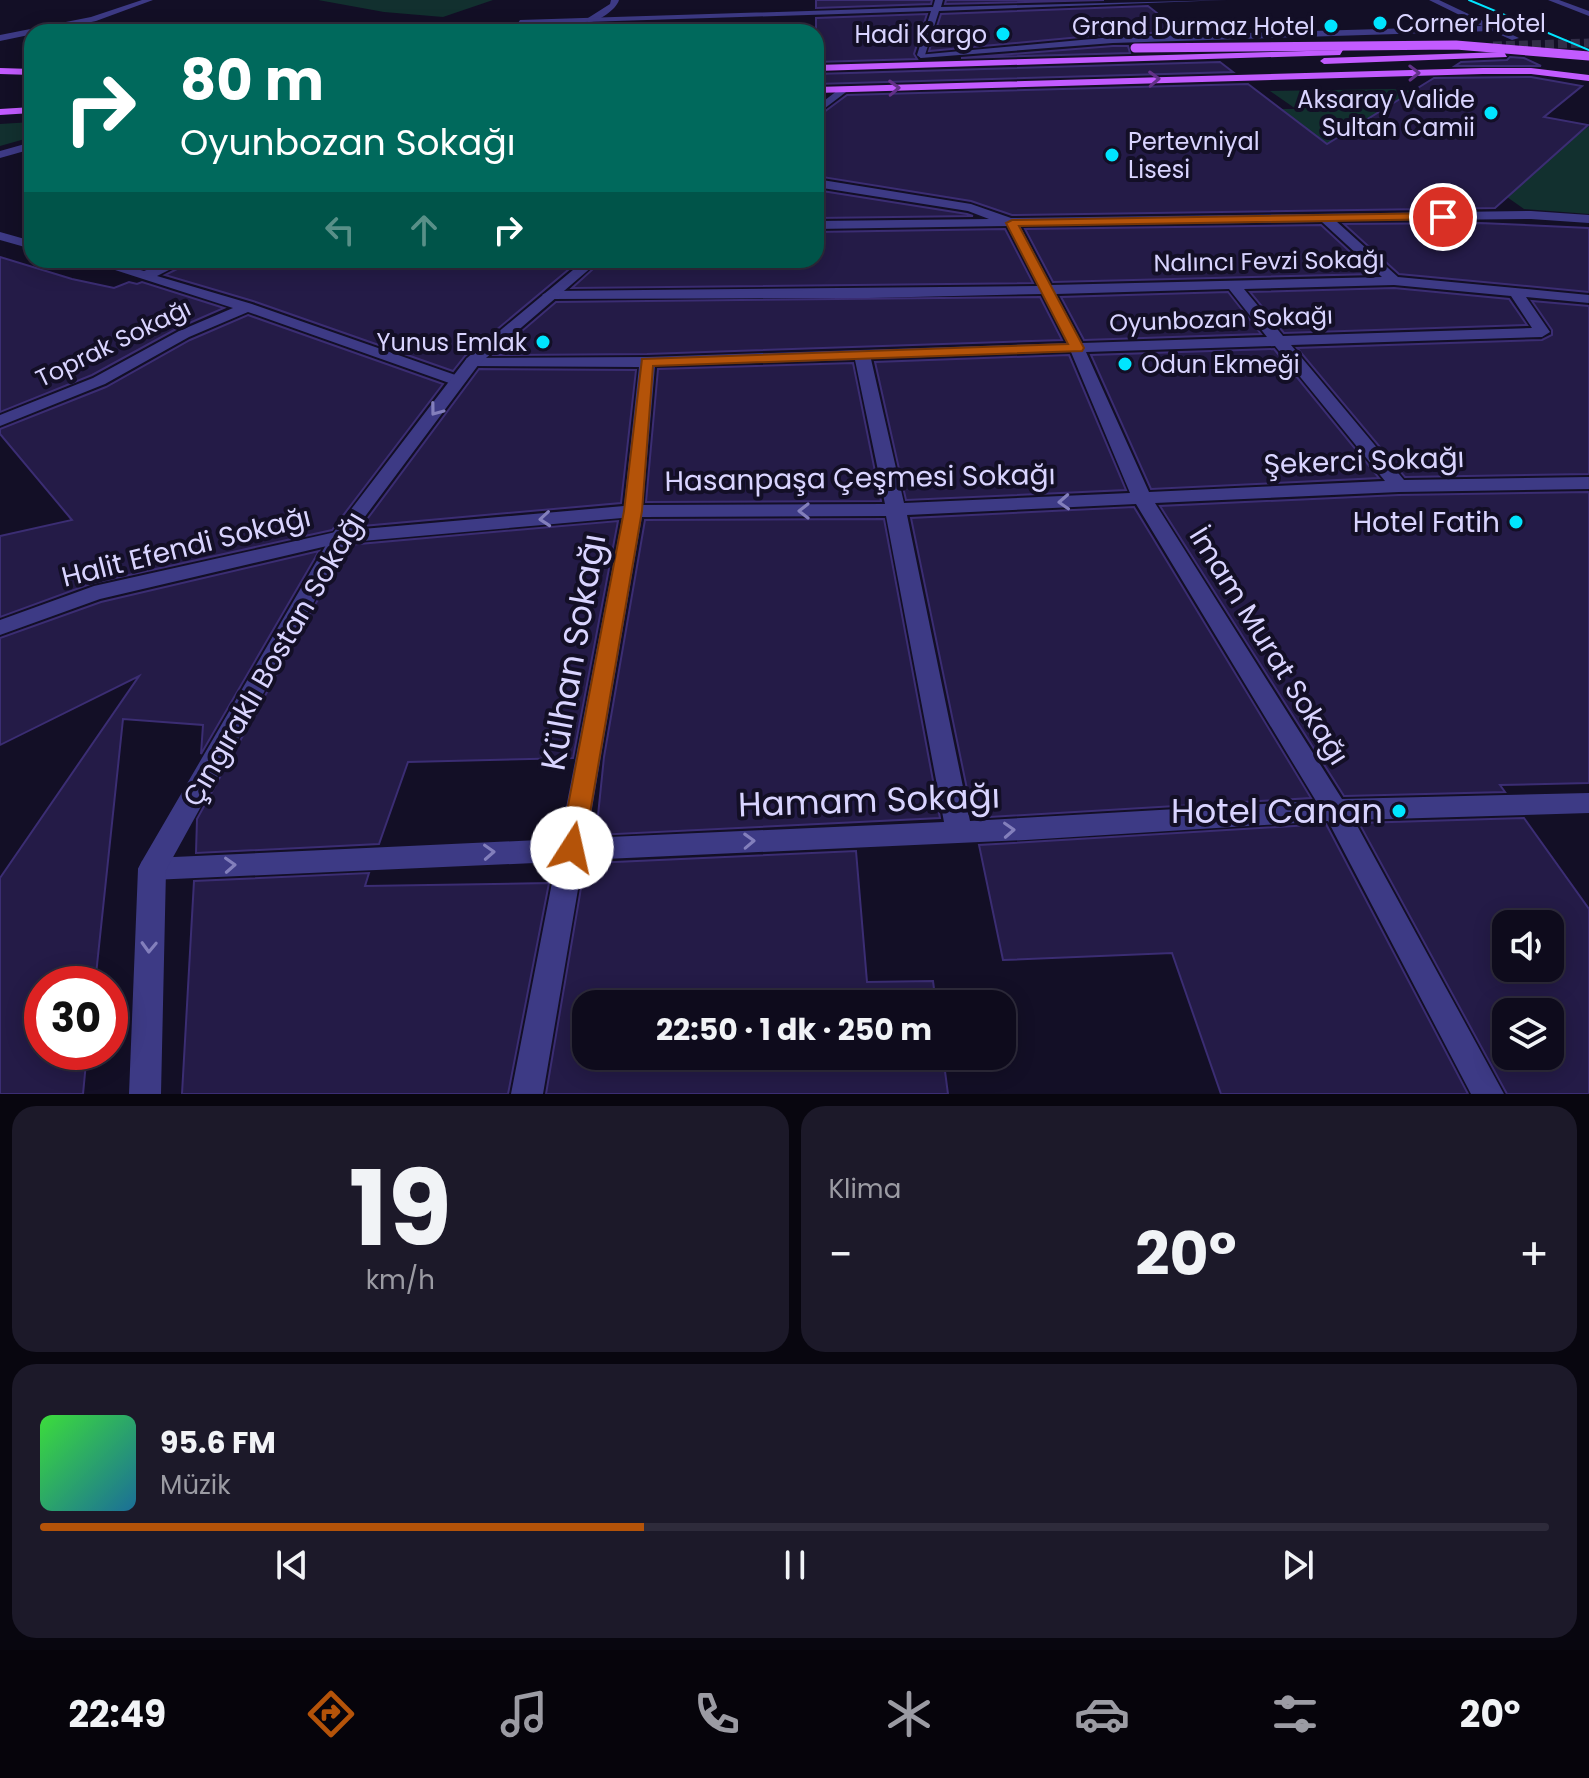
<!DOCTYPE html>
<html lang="tr">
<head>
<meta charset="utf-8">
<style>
  :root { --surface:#0e0b1c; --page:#1c1929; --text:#f1f3f6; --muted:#9b9ba3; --line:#2e2b3b; --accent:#b45309 }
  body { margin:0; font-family:Poppins,sans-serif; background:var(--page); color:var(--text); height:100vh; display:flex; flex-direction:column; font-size:30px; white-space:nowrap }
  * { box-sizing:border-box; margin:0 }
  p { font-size:26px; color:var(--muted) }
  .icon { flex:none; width:44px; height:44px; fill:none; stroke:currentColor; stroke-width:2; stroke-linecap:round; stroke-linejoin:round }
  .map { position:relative; height:1094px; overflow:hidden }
  .sheet { display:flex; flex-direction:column; gap:12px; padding:12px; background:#08060f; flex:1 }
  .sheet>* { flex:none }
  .top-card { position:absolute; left:24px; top:24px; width:800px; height:244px; border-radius:24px; box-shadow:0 4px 20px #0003,0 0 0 2px var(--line); background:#00695c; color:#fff; overflow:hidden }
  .tools { position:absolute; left:1492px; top:910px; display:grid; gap:16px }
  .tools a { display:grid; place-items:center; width:72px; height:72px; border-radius:16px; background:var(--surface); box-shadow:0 4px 20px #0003,0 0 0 2px var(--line); font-size:40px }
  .speed { position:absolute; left:24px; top:966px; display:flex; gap:16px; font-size:40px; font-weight:700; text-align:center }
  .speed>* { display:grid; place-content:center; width:104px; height:104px; border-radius:50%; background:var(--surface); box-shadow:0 4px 20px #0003,0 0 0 2px var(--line); line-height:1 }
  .speed .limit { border:12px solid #d22; background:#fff; color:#111 }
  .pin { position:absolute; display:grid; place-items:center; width:68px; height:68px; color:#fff; margin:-34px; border:4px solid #fff; border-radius:50%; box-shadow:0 2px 8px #0007 }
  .me { position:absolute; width:88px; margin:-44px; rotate:10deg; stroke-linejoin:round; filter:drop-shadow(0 0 6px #0008) }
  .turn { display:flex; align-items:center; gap:28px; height:168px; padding:0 24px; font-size:36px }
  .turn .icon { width:104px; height:104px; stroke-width:2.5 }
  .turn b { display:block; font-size:56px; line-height:68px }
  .lanes { display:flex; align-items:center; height:76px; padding:0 24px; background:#0003; justify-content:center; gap:40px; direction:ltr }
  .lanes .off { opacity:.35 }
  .big { font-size:60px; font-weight:700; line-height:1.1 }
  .sheet .widget { flex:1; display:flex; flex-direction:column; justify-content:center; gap:12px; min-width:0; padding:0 28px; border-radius:24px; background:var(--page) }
  .sheet .dial { align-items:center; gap:0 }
  .dial b { font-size:104px; line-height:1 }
  .song { display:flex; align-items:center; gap:24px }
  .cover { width:96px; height:96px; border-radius:12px; background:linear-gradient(135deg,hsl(120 70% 55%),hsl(200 70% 35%)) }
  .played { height:8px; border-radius:4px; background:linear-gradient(90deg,var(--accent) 40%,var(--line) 40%) }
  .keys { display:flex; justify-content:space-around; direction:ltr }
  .heat { display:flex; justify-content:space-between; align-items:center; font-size:44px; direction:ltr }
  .sheet .tiles { flex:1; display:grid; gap:12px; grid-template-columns:1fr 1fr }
  .widget:last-child { grid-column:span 2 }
  .trip { position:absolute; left:572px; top:990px; width:444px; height:80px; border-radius:24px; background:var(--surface); box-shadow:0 4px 20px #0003,0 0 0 2px var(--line); font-weight:700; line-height:80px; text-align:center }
  .dock { display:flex; height:128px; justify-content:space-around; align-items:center; background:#06040b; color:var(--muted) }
  .dock .icon { width:56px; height:56px }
  .dock .active { color:var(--accent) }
  .dock b { font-size:36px; color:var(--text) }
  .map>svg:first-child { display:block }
  .green { fill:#12302f }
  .building { fill:#241b47; stroke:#3b2d73; stroke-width:2; fill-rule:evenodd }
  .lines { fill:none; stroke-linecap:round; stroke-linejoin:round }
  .primary-tunnel { stroke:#312d47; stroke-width:9; stroke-dasharray:9 4; stroke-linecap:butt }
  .pedestrian { fill:#3d3a85; fill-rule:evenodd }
  .minor { fill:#3d3a85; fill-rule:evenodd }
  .tertiary { fill:#3d3a85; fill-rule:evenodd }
  .primary { fill:#c25bff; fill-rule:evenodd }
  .tram { stroke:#00e5ff; stroke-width:2 }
  .primary-bridge { stroke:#c25bff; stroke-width:9 }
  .oneway { stroke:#623188 }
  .oneway2 { stroke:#837fbc }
  .route { fill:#b45309; stroke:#753606; stroke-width:2 }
  .poi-dot { fill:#00e5ff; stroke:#130f26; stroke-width:3 }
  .labels { text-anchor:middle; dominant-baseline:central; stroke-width:8; stroke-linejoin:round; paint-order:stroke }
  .far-poi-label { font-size:24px; fill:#d9d4ff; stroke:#130f26; text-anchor:end }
  .far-street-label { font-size:24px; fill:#d9d4ff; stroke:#130f26 }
  .street-label { font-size:28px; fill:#d9d4ff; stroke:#130f26 }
  .poi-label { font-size:28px; fill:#d9d4ff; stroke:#130f26; text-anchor:end }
  .near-street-label { font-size:34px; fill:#d9d4ff; stroke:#130f26 }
  .near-poi-label { font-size:34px; fill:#d9d4ff; stroke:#130f26; text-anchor:end }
</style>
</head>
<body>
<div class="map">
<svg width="1589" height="1094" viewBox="0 0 1589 1094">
  <rect width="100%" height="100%" fill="#130f26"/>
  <!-- green -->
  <g class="green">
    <polygon points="318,0 493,0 443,17 384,12"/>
    <polygon points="1393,89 1414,91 1576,136 1589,126 1589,214 1524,209 1490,185 1315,189 1259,109 1296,109 1270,91"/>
    <polygon points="32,122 32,137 0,146 0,124"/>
  </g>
  <!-- building -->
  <g class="building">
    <polygon points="816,0 932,0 931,4 816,8"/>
    <polygon points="946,0 1104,0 945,4"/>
    <polygon points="1148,6 1181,32 1113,34 929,51 941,14"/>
    <polygon points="927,14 914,54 917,59 816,62 816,18"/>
    <polygon points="1128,46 1130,53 961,58 1113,46"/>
    <polygon points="1510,57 1524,58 1541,66 1455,66 1461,62 1507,60"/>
    <polygon points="1220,62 1233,72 816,84 816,74"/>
    <polygon points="1531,77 1582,86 1544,117 1588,125 1495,208 1012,215 971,201 816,176 816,118 847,95 1248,84 1327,144 1434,78"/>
    <polygon points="816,190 967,214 973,216 816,218"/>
    <polygon points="1480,223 1589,228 1589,292 1399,274 1344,224"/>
    <polygon points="1321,225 1374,274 1053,282 1025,229"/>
    <polygon points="1005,229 1033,283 572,288 603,260 816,260 816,232"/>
    <polygon points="0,257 72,279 114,288 129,282 137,284 142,282 224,308 178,328 92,375 0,412"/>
    <polygon points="195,260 580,260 465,356 453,371 253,301 165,275"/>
    <polygon points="1394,288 1509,299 1527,325 1284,333 1250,292"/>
    <polygon points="1228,292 1261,334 1084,340 1061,297"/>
    <polygon points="1040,297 1062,340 647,354 494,355 556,302"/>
    <polygon points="1532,301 1589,306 1589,474 1405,477 1297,348 1542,340 1552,335 1552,330"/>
    <polygon points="248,315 443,384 332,530 93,583 0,617 0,536 72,520 0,434 0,429 106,387 190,340"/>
    <polygon points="1274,349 1379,478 1151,489 1091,355"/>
    <polygon points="1069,355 1126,490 906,500 875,362"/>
    <polygon points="853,363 881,501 646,502 658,369"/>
    <polygon points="479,369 636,370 621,503 362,526"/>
    <polygon points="1589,492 1589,783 1500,785 1505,792 1344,796 1160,506 1399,495"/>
    <polygon points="1134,507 1311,798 973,818 911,518"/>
    <polygon points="884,519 940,818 596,835 604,757 645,520"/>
    <polygon points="618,521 573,758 408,762 379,844 196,853 197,819 348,545"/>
    <polygon points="319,551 201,754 203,725 123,719 95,984 42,984 42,1052 87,1052 83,1094 0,1094 0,878 139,676 0,745 0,638 101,602"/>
    <path d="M1524,818L1589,909V1094H1507L1359,823ZM1506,924H1550V968H1506ZM1506,1012H1550V1056H1506Z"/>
    <polygon points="1326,824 1468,1094 1221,1094 1172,953 1003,960 979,845"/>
    <polygon points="856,851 867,982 933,981 936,1004 586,1004 586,1056 943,1056 948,1094 546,1094 582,882 591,882 593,863"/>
    <polygon points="369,873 365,886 549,883 508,1094 182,1094 194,881"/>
  </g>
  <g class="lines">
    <!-- primary-tunnel -->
    <polyline class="primary-tunnel" points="1493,46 1589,43"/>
    <!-- pedestrian -->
    <g class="pedestrian">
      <path d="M611,0H619C616,10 598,22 588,22V18L610,4Z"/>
      <polygon points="1429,0 1439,0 1519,38 1512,40 1492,31 1113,43 921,58 917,55 1113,37 1482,26"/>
      <polygon points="1548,0 1559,0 1589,11 1589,16"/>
    </g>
    <!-- minor -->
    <g class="minor">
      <polygon points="142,0 153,0 96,21 0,41 0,35 91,17"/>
      <polygon points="935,0 943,0 941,7 1227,0 939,11 925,55 921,58 917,55 931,11 523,24 520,32 512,32 520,20 933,7"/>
      <polygon points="32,142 32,149 0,158 0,151"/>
      <path d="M816,179L971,204L1011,218L1531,211L1589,215V223L1531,219L1336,221L1398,277L1589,295V303L1526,297L1550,332L1542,337L1291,345L1404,480L1589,477V489L1399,492L1155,503L1342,799L1589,793V813L1354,820L1504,1094H1471L1328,821L1026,840L583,860L543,1094H511L556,862L152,880L142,877L138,869L142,861L152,858L560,839L622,518L340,543L100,599L0,635V620L94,586L340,531L624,506L639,367L473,366L465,361L467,358L647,357L1067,343L1042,294L869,298L549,299L542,295L549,291L1038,286L1007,226L816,229V221L989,219L968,211L816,187ZM1322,222L1382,277L1051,285L1020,226ZM1394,285L1511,296L1532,328L1283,336L1244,289ZM1229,289L1267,337L1082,343L1056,294ZM1275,346L1385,481L1149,492L1086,352ZM1071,352L1130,493L904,503L871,359ZM855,360L885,504L643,505L655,366ZM1136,504L1316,801L970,821L907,515ZM886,516L944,822L587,838L642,517Z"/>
      <polygon points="0,232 32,241 32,249 0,240"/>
      <polygon points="84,260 105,260 144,271 171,260 189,260 157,276 252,304 464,378 466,381 458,386 452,384 248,312 189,337 105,384 0,426 0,415 93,378 179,331 233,308"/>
    </g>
    <!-- tertiary -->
    <g class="tertiary">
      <polygon points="842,87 850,89 816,115 816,107"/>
      <polygon points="585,260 600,260 479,364 349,538 166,870 161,1094 129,1094 138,869 142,861 333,533 467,358"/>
    </g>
    <!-- primary -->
    <g class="primary">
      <polygon points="1343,50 1340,55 816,71 816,65"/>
      <polygon points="1504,52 1507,57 1324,64 1320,61 1324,58"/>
      <polygon points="0,68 32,69 32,75 0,74"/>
      <polygon points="1483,68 1531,68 1589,75 1589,81 1531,74 1483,74 816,93 816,87"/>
      <polygon points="32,107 32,113 0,115 0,109"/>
    </g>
    <!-- tram -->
    <polyline class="tram" points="1469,0 1589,50"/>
    <!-- primary-bridge -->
    <polyline class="primary-bridge" points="1135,48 1456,45 1589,56"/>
  </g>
  <!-- one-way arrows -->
  <defs><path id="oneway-chevron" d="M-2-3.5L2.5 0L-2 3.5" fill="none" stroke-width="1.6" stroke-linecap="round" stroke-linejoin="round" transform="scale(2)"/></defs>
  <g class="oneway">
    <use href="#oneway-chevron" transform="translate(1414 73) rotate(-1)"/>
    <use href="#oneway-chevron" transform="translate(1154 79) rotate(-2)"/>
    <use href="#oneway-chevron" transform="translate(894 88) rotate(-2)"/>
  </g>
  <g class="oneway2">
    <use href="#oneway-chevron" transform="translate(436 410) rotate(127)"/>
    <use href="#oneway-chevron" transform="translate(1064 502) rotate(177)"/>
    <use href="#oneway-chevron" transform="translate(804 511) rotate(180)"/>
    <use href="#oneway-chevron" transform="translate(545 519) rotate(175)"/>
    <use href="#oneway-chevron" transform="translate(1009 830) rotate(-3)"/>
    <use href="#oneway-chevron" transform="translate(749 841) rotate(-2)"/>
    <use href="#oneway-chevron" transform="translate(489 852) rotate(-3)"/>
    <use href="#oneway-chevron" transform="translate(230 865) rotate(-3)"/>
    <use href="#oneway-chevron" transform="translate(149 947) rotate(92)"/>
  </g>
  <!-- route -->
  <polygon class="route" points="1443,213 1447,214 1447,219 1019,226 1084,348 1082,351 653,366 642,511 584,848 581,855 572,858 564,855 560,848 624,511 642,359 1068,344 1006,223 1012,220"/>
  <!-- markers -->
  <g class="poi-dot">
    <circle cx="1380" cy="23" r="8"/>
    <circle cx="1331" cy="26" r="8"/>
    <circle cx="1003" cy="34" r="8"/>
    <circle cx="1491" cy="113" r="8"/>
    <circle cx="1112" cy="155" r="8"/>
    <circle cx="543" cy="342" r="8"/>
    <circle cx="1125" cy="364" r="8"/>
    <circle cx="1516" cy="522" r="8"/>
    <circle cx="1399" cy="811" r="8"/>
  </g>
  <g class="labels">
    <!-- far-poi labels -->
    <g class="far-poi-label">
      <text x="1396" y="23" text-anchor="start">Corner Hotel</text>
      <text x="1315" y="26">Grand Durmaz Hotel</text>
      <text x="987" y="34">Hadi Kargo</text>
      <text x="1475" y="99">Aksaray Valide<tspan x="1475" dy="28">Sultan Camii</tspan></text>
      <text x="1128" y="141" text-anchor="start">Pertevniyal<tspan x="1128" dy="28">Lisesi</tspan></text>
      <text x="527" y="342">Yunus Emlak</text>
      <text x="1141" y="364" text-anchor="start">Odun Ekmeği</text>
    </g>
    <!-- far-street labels -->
    <g class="far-street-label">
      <text transform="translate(1269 261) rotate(-1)">Nalıncı Fevzi Sokağı</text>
      <text transform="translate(1221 319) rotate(-2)">Oyunbozan Sokağı</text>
      <text transform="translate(113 343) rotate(-26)">Toprak Sokağı</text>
    </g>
    <!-- street labels -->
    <g class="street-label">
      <text transform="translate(1364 461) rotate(-2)">Şekerci Sokağı</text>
      <text transform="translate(860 478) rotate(-1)">Hasanpaşa Çeşmesi Sokağı</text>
      <text transform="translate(186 547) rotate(-14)">Halit Efendi Sokağı</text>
      <text transform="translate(1269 646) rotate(58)">İmam Murat Sokağı</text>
      <text transform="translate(274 659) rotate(-60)">Çıngıraklı Bostan Sokağı</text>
    </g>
    <!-- poi labels -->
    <g class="poi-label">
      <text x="1500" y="522">Hotel Fatih</text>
    </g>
    <!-- near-street labels -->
    <g class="near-street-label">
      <text transform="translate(573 652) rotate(-80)">Külhan Sokağı</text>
      <text transform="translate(869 800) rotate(-2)">Hamam Sokağı</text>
    </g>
    <!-- near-poi labels -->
    <g class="near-poi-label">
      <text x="1383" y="811">Hotel Canan</text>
    </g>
  </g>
</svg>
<div class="tools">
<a><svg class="icon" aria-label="sound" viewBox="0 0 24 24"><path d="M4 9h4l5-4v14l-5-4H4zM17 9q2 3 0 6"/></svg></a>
<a><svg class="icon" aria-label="layers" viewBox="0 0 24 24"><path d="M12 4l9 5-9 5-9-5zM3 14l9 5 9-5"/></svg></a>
</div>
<div class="speed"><div class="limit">30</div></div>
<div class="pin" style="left:1443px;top:217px;background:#d93025"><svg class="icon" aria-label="arrive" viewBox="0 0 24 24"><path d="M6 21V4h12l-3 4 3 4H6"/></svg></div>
<svg class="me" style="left:572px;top:848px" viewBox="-20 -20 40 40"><circle r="19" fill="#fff"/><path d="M0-13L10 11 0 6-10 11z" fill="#b45309"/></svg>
<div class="trip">22:50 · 1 dk · 250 m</div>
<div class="top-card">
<div class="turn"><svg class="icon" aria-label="right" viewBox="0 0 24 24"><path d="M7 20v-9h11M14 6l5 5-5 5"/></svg><div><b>80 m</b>Oyunbozan Sokağı</div></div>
<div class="lanes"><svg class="icon off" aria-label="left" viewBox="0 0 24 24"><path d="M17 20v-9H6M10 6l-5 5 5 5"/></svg><svg class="icon off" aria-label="ahead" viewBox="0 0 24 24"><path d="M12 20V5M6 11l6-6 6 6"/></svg><svg class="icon" aria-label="right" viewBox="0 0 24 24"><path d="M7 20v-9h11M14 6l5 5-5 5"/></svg></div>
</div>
</div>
<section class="sheet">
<div class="tiles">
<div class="widget dial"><b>19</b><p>km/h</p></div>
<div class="widget"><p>Klima</p>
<div class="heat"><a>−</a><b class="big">20°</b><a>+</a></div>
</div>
<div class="widget">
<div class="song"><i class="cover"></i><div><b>95.6 FM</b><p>Müzik</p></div></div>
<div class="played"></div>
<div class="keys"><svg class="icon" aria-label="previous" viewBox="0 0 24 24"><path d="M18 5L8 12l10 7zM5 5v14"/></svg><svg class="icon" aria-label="pause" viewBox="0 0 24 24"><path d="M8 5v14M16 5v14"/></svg><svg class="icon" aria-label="next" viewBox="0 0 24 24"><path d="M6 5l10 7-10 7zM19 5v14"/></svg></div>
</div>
</div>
</section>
<nav class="dock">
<b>22:49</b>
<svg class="icon active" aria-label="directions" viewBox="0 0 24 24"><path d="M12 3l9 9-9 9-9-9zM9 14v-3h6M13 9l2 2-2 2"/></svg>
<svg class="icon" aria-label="music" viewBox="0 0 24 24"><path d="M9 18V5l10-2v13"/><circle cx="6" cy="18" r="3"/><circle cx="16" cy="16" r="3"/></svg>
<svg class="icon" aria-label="phone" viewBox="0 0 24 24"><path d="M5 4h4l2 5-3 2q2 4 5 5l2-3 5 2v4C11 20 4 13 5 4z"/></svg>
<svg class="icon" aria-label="climate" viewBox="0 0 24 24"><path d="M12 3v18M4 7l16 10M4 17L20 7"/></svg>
<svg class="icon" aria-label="car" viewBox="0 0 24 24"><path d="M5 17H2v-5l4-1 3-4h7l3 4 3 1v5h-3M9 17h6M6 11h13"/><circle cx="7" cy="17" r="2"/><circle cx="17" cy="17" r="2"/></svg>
<svg class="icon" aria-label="filters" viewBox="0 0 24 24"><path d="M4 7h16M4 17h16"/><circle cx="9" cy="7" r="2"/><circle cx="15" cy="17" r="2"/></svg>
<b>20°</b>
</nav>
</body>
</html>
